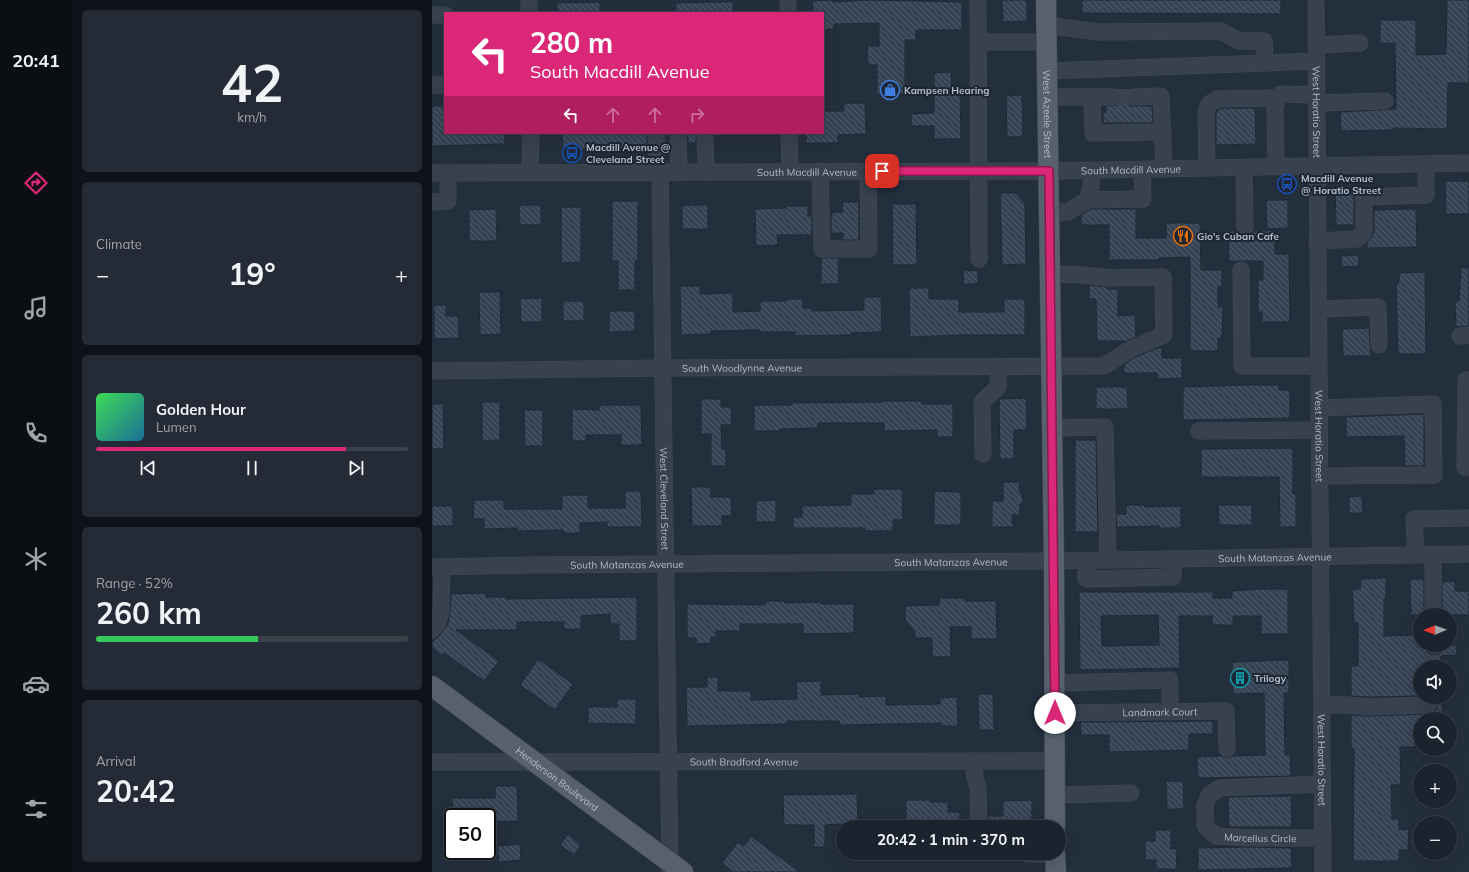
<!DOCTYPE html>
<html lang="en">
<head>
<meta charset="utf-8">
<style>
  :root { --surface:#1b232e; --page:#242b36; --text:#f1f3f6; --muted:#a0a4aa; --line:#39404a; --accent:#db2777 }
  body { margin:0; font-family:Mulish,sans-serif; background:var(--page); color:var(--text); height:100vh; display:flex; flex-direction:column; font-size:15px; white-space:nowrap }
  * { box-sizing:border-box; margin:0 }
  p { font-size:13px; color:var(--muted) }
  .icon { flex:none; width:22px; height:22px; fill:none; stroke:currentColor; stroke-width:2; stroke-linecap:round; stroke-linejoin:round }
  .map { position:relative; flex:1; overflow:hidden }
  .panel { display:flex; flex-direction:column; gap:10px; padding:10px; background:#0f1319; width:360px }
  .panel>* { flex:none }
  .hud { position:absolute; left:12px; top:12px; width:380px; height:122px; border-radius:0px; box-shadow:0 4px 16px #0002,0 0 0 1px var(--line); background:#db2777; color:#fff; overflow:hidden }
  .needle { width:26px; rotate:269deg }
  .fabs { position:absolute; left:981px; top:608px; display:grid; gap:8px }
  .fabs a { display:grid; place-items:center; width:44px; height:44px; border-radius:50%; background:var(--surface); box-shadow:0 4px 16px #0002,0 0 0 1px var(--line); font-size:20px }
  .speed { position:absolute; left:12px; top:808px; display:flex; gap:8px; font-size:20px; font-weight:700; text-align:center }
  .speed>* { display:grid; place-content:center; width:52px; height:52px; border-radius:50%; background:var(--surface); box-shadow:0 4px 16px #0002,0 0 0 1px var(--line); line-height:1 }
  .speed .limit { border:2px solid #111; border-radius:6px; background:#fff; color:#111 }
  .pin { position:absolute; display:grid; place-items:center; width:34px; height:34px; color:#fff; margin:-17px; border-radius:8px; box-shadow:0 2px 6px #0006 }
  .me { position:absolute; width:44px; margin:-22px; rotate:0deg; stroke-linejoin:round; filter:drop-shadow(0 0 3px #0008) }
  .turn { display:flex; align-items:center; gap:14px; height:84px; padding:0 20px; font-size:18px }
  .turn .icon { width:52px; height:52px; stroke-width:2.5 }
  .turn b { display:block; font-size:28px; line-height:34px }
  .lanes { display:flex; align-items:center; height:38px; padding:0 20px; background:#0003; justify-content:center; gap:20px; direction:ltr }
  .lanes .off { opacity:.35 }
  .big { font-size:30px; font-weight:700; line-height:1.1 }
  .panel .card { flex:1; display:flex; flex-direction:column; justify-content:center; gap:6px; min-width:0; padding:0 14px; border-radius:6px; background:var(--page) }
  .panel .dial { align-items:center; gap:0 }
  .dial b { font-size:52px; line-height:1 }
  .song { display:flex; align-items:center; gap:12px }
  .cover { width:48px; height:48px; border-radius:6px; background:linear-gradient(135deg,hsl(130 70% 55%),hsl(200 70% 35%)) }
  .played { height:4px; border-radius:2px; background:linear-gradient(90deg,var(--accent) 80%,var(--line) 80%) }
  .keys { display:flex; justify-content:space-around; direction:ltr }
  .heat { display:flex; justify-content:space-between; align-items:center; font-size:22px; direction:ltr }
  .charge { height:6px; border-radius:3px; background:linear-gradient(90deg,#34c759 52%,var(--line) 0) }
  .trip { position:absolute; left:404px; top:820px; width:230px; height:40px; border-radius:20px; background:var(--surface); box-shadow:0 4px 16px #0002,0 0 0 1px var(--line); font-weight:700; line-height:40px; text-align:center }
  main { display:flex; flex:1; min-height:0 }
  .tabs { display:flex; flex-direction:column; width:72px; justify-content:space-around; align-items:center; background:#0b0e12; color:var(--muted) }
  .tabs .icon { width:28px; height:28px }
  .tabs .current { color:var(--accent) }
  .tabs b { font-size:18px; color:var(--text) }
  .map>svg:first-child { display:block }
  .building { fill:url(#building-back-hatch); stroke:#1f2835; fill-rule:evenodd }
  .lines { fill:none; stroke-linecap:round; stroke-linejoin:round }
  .minor-tunnel { stroke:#3a4453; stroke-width:16; stroke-dasharray:16 8; stroke-linecap:butt }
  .minor-casing { stroke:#414a57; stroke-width:17 }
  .major-casing { stroke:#414a57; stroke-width:21 }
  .minor { stroke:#38414e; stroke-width:16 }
  .major { stroke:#56606e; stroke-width:20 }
  .route-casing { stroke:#8e194d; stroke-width:10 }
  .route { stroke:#db2777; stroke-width:7 }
  .labels { text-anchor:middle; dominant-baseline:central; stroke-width:4; stroke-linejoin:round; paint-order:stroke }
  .poi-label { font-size:10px; font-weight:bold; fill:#b4bcc9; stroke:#1d2633; text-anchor:start }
  .street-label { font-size:10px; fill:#b4bcc9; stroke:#1d2633 }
</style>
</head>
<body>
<main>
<nav class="tabs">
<b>20:41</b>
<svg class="icon current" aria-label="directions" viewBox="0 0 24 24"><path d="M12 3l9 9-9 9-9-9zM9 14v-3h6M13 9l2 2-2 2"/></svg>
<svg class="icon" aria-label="music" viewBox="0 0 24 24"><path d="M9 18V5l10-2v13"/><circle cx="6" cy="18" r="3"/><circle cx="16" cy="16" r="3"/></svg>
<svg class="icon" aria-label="phone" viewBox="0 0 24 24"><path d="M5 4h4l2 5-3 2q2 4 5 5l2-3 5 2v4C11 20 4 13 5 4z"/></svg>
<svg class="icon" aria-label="climate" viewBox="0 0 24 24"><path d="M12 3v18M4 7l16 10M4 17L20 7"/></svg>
<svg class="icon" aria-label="car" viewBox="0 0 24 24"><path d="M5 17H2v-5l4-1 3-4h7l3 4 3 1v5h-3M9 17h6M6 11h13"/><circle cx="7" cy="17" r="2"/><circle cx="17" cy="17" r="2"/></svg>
<svg class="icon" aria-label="filters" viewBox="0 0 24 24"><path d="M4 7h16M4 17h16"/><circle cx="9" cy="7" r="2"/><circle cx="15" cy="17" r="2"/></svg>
</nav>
<section class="panel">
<div class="card dial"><b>42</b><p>km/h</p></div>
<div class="card"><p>Climate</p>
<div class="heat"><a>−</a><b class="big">19°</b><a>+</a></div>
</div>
<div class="card">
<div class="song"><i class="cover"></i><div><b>Golden Hour</b><p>Lumen</p></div></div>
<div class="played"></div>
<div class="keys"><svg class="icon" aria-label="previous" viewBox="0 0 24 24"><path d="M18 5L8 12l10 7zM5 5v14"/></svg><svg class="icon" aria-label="pause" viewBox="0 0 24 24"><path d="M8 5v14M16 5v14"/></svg><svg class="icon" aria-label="next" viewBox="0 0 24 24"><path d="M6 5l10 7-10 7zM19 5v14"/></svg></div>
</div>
<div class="card"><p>Range · 52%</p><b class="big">260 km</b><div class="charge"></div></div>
<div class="card"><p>Arrival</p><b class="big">20:42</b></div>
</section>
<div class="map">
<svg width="1037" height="872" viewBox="0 0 1037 872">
  <defs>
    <pattern id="building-back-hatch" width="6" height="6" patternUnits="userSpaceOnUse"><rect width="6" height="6" fill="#364354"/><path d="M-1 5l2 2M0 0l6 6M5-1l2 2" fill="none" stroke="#515c6b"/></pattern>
  </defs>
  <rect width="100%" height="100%" fill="#242f3e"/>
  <!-- building -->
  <g class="building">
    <polygon points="401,0 401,2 439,0 530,2 530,30 484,30 484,40 473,40 473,94 445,94 445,65 436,65 435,46 447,46 447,23 402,24 402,29 391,30 391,13 381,13 380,1"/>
    <polygon points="570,0 595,0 595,21 571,22"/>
    <polygon points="650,0 849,0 849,14 650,13"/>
    <polygon points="1015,0 1037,0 1037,83 1016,83 1015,129 961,128 961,130 909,131 908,112 964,109 963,43 948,44 948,20 984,20 984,55 1014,54"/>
    <polygon points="168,2 168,13 125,13 125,3"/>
    <polygon points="277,2 301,2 301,13 244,13 244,3"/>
    <polygon points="519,72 520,91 528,91 529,139 502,139 502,126 479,126 479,114 502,113 502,73"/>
    <polygon points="690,93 693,93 694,102 698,106 720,106 721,123 671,123 671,112 674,112 674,106 686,105 689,101"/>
    <polygon points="590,95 591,137 575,137 574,96"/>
    <polygon points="412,103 433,103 434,134 406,135 406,143 374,143 374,133 391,133 391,111 412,111"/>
    <polygon points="0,106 13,106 13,133 73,133 73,144 0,146"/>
    <polygon points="789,108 823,108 824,144 784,145 784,114 785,111"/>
    <polygon points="130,133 215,133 215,149 131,150"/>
    <rect x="256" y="133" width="8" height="10"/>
    <polygon points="1013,181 1037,181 1037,214 1014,214"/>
    <polygon points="903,189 926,189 922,197 922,225 904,225"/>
    <polygon points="568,193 584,193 593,204 594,264 570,265"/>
    <polygon points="834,200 856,200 856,228 835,229"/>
    <polygon points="180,201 206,201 206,261 203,261 203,290 186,290 186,261 180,261"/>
    <polygon points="410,202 427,202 427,240 411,240 411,233 399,233 399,216 400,216 400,212 411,212"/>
    <polygon points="460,204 484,204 485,265 461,265"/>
    <polygon points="87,205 109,205 109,225 88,225"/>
    <rect x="250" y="205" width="26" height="24"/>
    <polygon points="354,206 376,206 376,216 380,216 380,235 345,235 346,245 324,246 323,209 354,208"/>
    <polygon points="129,207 149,207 149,262 129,263"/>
    <polygon points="64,209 65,241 37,241 37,210"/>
    <polygon points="658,209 704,209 704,238 734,238 734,223 768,223 769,270 790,270 790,286 786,286 786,307 791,307 790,338 786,338 786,351 758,351 758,257 727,258 727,260 677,260 677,225 649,225 649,215"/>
    <polygon points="984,209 985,247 935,248 935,242 939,238 942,232 942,210"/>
    <polygon points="843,230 843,254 857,254 858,322 830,322 830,312 826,312 826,280 831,280 831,261 797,261 796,231 804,231 808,235 813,236 818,235 822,231"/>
    <polygon points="927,255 927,266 910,267 909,256"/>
    <polygon points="389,258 406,258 407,284 389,284"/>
    <polygon points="1029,268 1037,268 1037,326 1024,327 1023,301 1027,301"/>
    <polygon points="546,270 546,284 532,284 531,271"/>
    <polygon points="993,272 994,354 966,354 964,283 967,283 967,273"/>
    <polygon points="657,285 676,287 676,289 686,289 686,316 703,315 704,337 692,342 692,341 665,341 664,299 657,299"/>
    <polygon points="248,286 268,286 268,294 301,293 301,312 328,311 328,301 355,301 355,299 371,299 371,308 380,308 380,311 432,310 432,297 449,297 450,332 419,333 419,335 363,336 363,332 328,332 328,330 279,331 279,334 249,335"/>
    <polygon points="477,288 497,288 497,299 527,299 527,312 572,312 572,299 593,299 593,335 527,335 478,337"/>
    <polygon points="47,292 68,292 69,334 48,335"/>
    <polygon points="110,298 110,322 89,322 88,299"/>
    <rect x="131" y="301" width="21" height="20"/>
    <polygon points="2,305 14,305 14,316 26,316 27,338 2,339"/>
    <polygon points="177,311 203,311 203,331 177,332"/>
    <polygon points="937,328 939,356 911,356 910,329"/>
    <polygon points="725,348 730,348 730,358 750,358 750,378 725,379 725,373 692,373 692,365 703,357"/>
    <polygon points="814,385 847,385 847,390 858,390 858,418 751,420 751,387"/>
    <polygon points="664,387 695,387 696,409 664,409"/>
    <polygon points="594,398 595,430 582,430 582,459 568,459 567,399"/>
    <polygon points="269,399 289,399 289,407 299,407 300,425 289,425 290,449 294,449 294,466 279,466 279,434 269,434"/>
    <polygon points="452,401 490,401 490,404 521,404 521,437 505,437 505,430 452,431 452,423 386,423 386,428 348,429 348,431 322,431 322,405 360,405 360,403 452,402"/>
    <polygon points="50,402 68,402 68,440 50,441"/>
    <polygon points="0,404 11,404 12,449 0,449"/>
    <polygon points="167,405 209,405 210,445 189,445 189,435 154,435 154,441 140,441 140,409 167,410"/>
    <polygon points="92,410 111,410 111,446 93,446"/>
    <polygon points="992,414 992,466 973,466 972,436 914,437 914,417"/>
    <polygon points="643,440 664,440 666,532 643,532"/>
    <polygon points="861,448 861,494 864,494 864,527 848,527 847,477 769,477 769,449"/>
    <polygon points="571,482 587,482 588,493 590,493 591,503 588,504 588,515 580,515 581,527 560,527 560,501 571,501"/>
    <polygon points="259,487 279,487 279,497 299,497 300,516 290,516 290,526 260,526"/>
    <polygon points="442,489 470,489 471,520 461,520 461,531 433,531 433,528 361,528 361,517 370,517 370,506 419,505 419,494 442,494"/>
    <polygon points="193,491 209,491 210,527 175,527 175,522 148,523 148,533 131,533 131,530 85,531 85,528 52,529 52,519 41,519 42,500 72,500 72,509 130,509 130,495 156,495 156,508 193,508"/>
    <polygon points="502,491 529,492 529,525 502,525"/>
    <polygon points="930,496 931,513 917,513 917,497"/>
    <polygon points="344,500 344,522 324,522 324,501"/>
    <polygon points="694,505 712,505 712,507 749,506 749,528 727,528 727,526 685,527 684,514 694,514"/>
    <polygon points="786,505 820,505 820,525 787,525"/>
    <rect x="0" y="506" width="21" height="20"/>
    <polygon points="954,578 954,599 952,599 952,636 988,635 988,645 992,645 994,651 998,654 1002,655 1006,654 1010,651 1012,645 1025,645 1025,655 1009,656 1009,667 988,667 988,696 936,697 919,696 919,666 926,666 926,623 922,623 920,589 928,589 929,579"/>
    <polygon points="978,579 992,579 992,615 979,615"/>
    <polygon points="1023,581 1023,591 1037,591 1037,615 1010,615 1010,582"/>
    <path d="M829,589H856V634H829V616H801V625H780V616H747L748,668L648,670L647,592H781V598H800V591ZM726,615L727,645L670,646L669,616Z"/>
    <polygon points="54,593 54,597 74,597 74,599 205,597 205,641 187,641 187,624 178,624 178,614 149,616 149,629 132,629 132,622 85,622 85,630 24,630 67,661 52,681 12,653 10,656 0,647 0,642 7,636 16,624 18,612 19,594"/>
    <polygon points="507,598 533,598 533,601 564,601 565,639 539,639 539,627 518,627 519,657 500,657 500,638 483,638 483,632 473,620 473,606 507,605"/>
    <polygon points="333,601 352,601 352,603 389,602 389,604 422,604 422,633 371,634 371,624 308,624 308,631 284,631 284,637 279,637 279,643 264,644 264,638 255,638 255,604 333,605"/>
    <polygon points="106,659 141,684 123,710 88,685"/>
    <polygon points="857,660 857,693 852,693 853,755 858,754 859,776 766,778 765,757 789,756 795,758 801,756 833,755 832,693 801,694 800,662"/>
    <polygon points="275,677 286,677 286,691 319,691 319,700 365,699 364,682 389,681 389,695 427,694 427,697 454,696 454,705 508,704 508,698 525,697 526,726 509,726 509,723 407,725 407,721 355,721 355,724 255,726 254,687 275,687"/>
    <polygon points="546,694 561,694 562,730 547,730"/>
    <polygon points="1001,697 1010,697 1011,719 988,719 988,747 968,747 969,785 959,785 960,819 967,819 967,830 977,829 976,850 967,850 967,861 921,861 922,748 919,748 919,715 936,716 997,714 1001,713 1005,709 1005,704 1004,700"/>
    <polygon points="185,699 204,699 204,724 156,723 156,707 185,707"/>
    <polygon points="781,721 781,734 757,734 757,750 677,752 677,735 649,735 648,722"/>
    <polygon points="734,781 751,781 752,809 735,809"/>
    <polygon points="63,786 85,786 86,821 63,822 63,817 21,817 20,798 63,798"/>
    <polygon points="425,794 426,823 393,825 393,847 382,847 382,825 352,825 351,795"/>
    <polygon points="859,796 860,827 797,827 796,797"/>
    <polygon points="474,800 498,800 498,802 516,802 516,812 528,812 528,827 482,827 482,820 474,820"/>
    <polygon points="600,800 600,827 556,827 556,816 571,816 571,801"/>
    <polygon points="723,830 739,830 739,849 744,848 745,869 724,869 724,860 713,860 713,841 723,841"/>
    <polygon points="136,834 149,845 142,855 128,845"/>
    <polygon points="319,836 368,872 301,872 290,863 306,842 312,846"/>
    <polygon points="88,844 89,860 67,862 65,846"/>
    <polygon points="815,847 859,848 860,868 766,870 766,848"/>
  </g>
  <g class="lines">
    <!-- minor-tunnel -->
    <polyline class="minor-tunnel" points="681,97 702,97"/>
    <!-- minor casing -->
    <g class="minor-casing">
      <g id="minor">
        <polyline points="97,0 97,13"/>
        <polyline points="356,0 356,13"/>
        <polyline points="546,0 547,259"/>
        <path id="s1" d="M884,0L891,872"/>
        <polyline points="0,15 13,15"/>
        <polyline points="614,25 666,32 789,31 807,41 832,41 833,63"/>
        <polyline points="546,42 615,42"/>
        <polyline points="885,45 928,43"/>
        <polyline points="615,71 885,61"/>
        <polyline points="0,85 13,85"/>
        <polyline points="616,97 681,97"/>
        <polyline points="660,97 661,133 731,132"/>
        <polyline points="702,97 729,96 732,169"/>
        <polyline points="885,103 953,101"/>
        <path id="s2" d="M224,133L225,159L228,172L238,870"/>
        <polyline points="246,133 247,172"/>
        <polyline points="273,133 274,172"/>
        <polyline points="357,133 358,171"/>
        <polyline points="844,167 843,109 845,99 849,94 885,95"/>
        <polyline points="775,168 774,113 777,104 786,99 845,98"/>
        <polyline points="812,168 813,227"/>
        <polyline points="388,171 390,249 437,249 436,171"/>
        <polyline points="98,172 99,133"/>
        <path id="s3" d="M0,173L617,171L1037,163"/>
        <polyline points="655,200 711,199 710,170"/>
        <polyline points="0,202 16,201 16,173"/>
        <polyline points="617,212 636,212 655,200 659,188 660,170"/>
        <polyline points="885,241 925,239 932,232 932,197 994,195 994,164"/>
        <polyline points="809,270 810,366 887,366"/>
        <polyline points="886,309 946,307 947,345"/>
        <polyline points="1028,336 1037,335"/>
        <path id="s4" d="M0,371L231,368L672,366L699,349L732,335L731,277L679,278L641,274L618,275"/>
        <polyline points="1037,380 1034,380 1033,467 1037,467"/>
        <polyline points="887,408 1001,404 1002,475 888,476"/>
        <polyline points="621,428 673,427 676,560"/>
        <polyline points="767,431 888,430"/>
        <polyline points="551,454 550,402 566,387 566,366"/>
        <polyline points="1001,554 1001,615"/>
        <polyline points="984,555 982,519 1037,518"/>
        <polyline points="654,560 654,579 741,577 741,559"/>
        <path id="s5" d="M0,567L99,565L622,561L1037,554"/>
        <polyline points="0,630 5,624 9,612 10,567"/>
        <polyline points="1002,645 1002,646"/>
        <polyline points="623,683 738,680 738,712"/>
        <polyline points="890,705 916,705 936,707 996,705"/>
        <path id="s6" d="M623,713L794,711L795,749"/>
        <polyline points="541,761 543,777 546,788 547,827"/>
        <path id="s7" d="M0,762L624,761"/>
        <path id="s8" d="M891,784L788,788L777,795L773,806V826L784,836L820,838H891"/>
        <polyline points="624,795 699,793"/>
        <polyline points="594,853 596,854 623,854"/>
      </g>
    </g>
    <!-- major casing -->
    <g class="major-casing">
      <g id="major">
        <path id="s9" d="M614,0L622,561L623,827"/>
        <path id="s10" d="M0,686L251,872"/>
        <polyline points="623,853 624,872"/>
      </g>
    </g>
    <!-- minor -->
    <use href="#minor" class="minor"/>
    <!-- major -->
    <use href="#major" class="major"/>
  </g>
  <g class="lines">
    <!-- route casing -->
    <g class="route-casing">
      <polyline id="route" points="450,171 617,171 623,713"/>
    </g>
    <!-- route -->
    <use href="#route" class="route"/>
  </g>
  <!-- icons -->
  <defs>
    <g id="shop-ring" transform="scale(1)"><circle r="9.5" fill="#1d2633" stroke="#3f7fe0" stroke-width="1.5"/><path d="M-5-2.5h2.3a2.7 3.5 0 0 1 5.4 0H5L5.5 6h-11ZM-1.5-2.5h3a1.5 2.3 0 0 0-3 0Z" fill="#3f7fe0"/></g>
    <g id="bus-ring" transform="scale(1)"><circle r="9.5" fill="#1d2633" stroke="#1a4fb4" stroke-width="1.5"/><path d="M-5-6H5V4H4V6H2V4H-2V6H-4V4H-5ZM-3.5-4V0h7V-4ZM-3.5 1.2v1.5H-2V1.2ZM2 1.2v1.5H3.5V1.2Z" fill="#1a4fb4"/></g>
    <g id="restaurant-ring" transform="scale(1)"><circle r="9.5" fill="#1d2633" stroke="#e8710a" stroke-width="1.5"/><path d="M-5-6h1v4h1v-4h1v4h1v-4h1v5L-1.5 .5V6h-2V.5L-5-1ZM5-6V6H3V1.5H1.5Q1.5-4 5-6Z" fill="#e8710a"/></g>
    <g id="building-ring" transform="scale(1)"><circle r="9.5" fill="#1d2633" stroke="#0f9aa8" stroke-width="1.5"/><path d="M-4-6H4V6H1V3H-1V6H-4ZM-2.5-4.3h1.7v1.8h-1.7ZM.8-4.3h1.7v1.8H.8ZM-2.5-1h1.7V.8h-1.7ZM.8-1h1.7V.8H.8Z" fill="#0f9aa8"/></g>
  </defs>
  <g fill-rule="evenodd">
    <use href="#shop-ring" x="458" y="90"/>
    <use href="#bus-ring" x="140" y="153"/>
    <use href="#bus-ring" x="855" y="184"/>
    <use href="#restaurant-ring" x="751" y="236"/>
    <use href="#building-ring" x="808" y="678"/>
  </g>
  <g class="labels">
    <!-- poi labels -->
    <g class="poi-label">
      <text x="472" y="90">Kampsen Hearing</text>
      <text x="154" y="147">Macdill Avenue @<tspan x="154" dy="12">Cleveland Street</tspan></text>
      <text x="869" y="178">Macdill Avenue<tspan x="869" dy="12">@ Horatio Street</tspan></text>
      <text x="765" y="236">Gio's Cuban Cafe</text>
      <text x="822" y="678">Trilogy</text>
    </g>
    <!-- street labels -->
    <g class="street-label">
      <text stroke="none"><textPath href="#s1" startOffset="112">West Horatio Street</textPath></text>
      <text stroke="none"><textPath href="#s9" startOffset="114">West Azeele Street</textPath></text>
      <text stroke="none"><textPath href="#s3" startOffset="699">South Macdill Avenue</textPath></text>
      <text stroke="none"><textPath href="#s3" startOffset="375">South Macdill Avenue</textPath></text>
      <text stroke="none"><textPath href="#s4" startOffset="310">South Woodlynne Avenue</textPath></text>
      <text stroke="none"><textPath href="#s1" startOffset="436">West Horatio Street</textPath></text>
      <text stroke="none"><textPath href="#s2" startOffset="366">West Cleveland Street</textPath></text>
      <text stroke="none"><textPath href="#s5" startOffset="843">South Matanzas Avenue</textPath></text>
      <text stroke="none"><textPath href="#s5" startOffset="519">South Matanzas Avenue</textPath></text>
      <text stroke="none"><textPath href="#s5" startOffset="195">South Matanzas Avenue</textPath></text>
      <text stroke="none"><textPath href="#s6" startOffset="105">Landmark Court</textPath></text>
      <text stroke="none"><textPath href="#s1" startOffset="760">West Horatio Street</textPath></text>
      <text stroke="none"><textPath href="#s7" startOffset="312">South Bradford Avenue</textPath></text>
      <text stroke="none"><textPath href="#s10" startOffset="156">Henderson Boulevard</textPath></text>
      <text stroke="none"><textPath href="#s8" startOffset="207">Marcellus Circle</textPath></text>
    </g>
  </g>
</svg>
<div class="fabs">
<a><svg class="needle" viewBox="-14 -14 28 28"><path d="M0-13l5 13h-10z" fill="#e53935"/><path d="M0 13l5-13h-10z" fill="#a0a4aa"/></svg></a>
<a><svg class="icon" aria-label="sound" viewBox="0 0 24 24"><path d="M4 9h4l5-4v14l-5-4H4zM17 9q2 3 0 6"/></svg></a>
<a><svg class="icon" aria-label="search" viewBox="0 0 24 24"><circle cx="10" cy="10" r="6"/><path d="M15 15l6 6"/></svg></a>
<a>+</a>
<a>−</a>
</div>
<div class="speed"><div class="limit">50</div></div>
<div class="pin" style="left:450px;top:171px;background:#d93025"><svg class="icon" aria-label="arrive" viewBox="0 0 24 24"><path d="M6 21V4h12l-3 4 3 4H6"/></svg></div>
<svg class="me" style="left:623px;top:713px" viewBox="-20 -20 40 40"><circle r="19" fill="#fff"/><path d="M0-13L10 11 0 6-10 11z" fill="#db2777"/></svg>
<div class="trip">20:42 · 1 min · 370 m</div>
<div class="hud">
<div class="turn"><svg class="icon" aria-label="left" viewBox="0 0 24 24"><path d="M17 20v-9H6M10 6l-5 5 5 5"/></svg><div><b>280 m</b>South Macdill Avenue</div></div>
<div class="lanes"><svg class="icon" aria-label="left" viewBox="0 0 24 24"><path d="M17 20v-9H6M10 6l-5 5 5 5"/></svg><svg class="icon off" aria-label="ahead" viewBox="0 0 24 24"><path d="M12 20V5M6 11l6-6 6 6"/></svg><svg class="icon off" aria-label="ahead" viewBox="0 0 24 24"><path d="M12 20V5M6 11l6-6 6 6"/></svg><svg class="icon off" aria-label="right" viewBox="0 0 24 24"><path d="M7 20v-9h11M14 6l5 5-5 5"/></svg></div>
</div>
</div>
</main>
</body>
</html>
